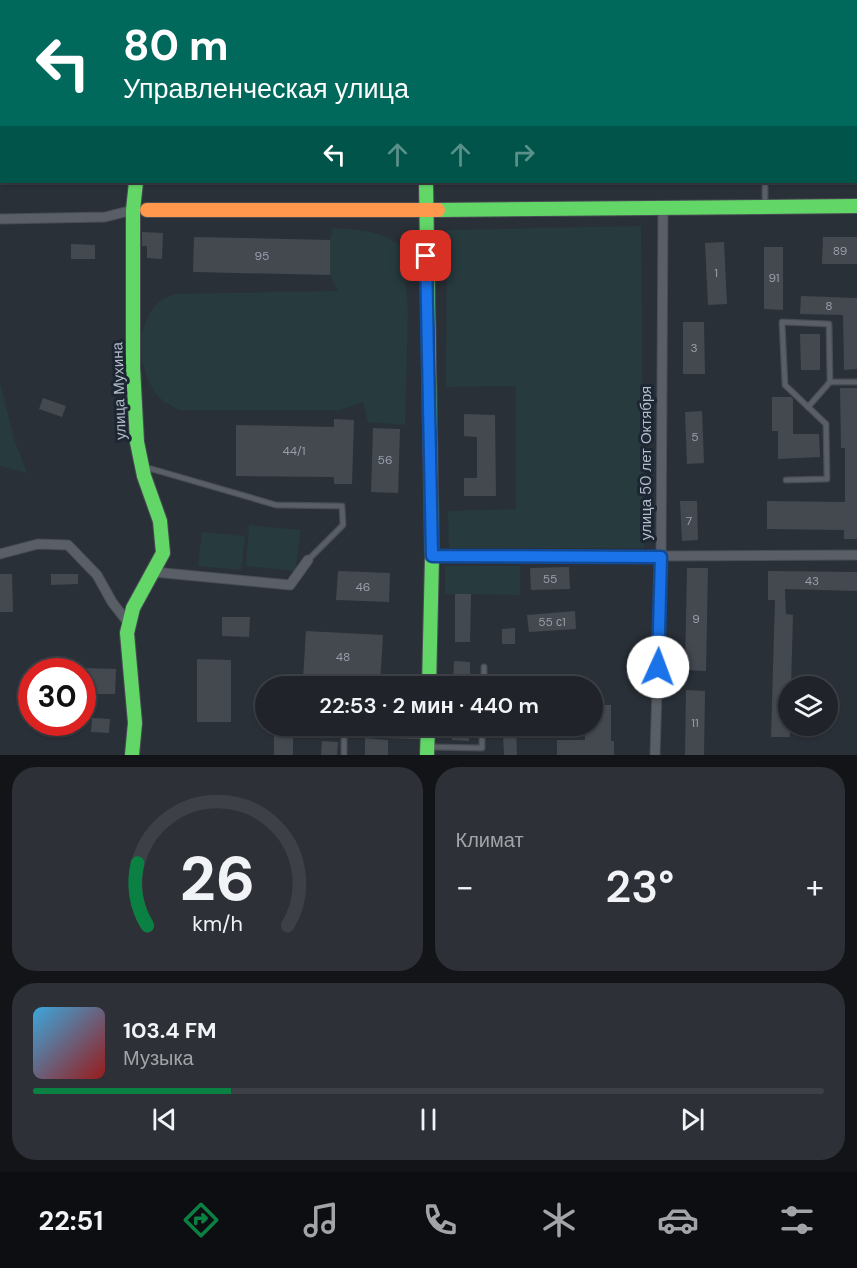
<!DOCTYPE html>
<html lang="ru">
<head>
<meta charset="utf-8">
<style>
  :root { --surface:#20242a; --page:#2d3036; --text:#f1f3f6; --muted:#a2a4a8; --line:#3d4147; --accent:#0b8043 }
  body { margin:0; font-family:"DM Sans",sans-serif; background:var(--page); color:var(--text); height:100vh; display:flex; flex-direction:column; font-size:22px; white-space:nowrap }
  * { box-sizing:border-box; margin:0 }
  p { font-size:20px; color:var(--muted) }
  .icon { flex:none; width:33px; height:33px; fill:none; stroke:currentColor; stroke-width:2; stroke-linecap:round; stroke-linejoin:round }
  .map { position:relative; height:755px; overflow:hidden }
  .side { display:flex; flex-direction:column; gap:12px; padding:12px; background:#121417; flex:1 }
  .side>* { flex:none }
  .hud { position:absolute; left:0px; top:0px; width:858px; height:183px; box-shadow:0 2px 4px #0004,0 0 0 2px var(--line); background:#00695c; color:#fff; overflow:hidden }
  .controls { position:absolute; left:778px; top:676px; display:grid; gap:12px }
  .controls a { display:grid; place-items:center; width:60px; height:60px; border-radius:50%; background:var(--surface); box-shadow:0 2px 4px #0004,0 0 0 2px var(--line); font-size:30px }
  .speed { position:absolute; left:18px; top:658px; display:flex; gap:12px; font-size:30px; font-weight:700; text-align:center }
  .speed>* { display:grid; place-content:center; width:78px; height:78px; border-radius:50%; background:var(--surface); box-shadow:0 2px 4px #0004,0 0 0 2px var(--line); line-height:1 }
  .speed .limit { border:9px solid #d22; background:#fff; color:#111 }
  .pin { position:absolute; display:grid; place-items:center; width:51px; height:51px; color:#fff; margin:-26px; border-radius:12px; box-shadow:0 3px 9px #0006 }
  .me { position:absolute; width:66px; margin:-33px; rotate:2deg; stroke-linejoin:round; filter:drop-shadow(0 0 4px #0008) }
  .turn { display:flex; align-items:center; gap:21px; height:126px; padding:0 24px; font-size:27px }
  .turn .icon { width:78px; height:78px; stroke-width:2.5 }
  .turn b { display:block; font-size:42px; line-height:51px }
  .lanes { display:flex; align-items:center; height:57px; padding:0 24px; background:#0003; justify-content:center; gap:30px; direction:ltr }
  .lanes .off { opacity:.35 }
  .big { font-size:45px; font-weight:600; line-height:1.1 }
  .side .tile { flex:1; display:flex; flex-direction:column; justify-content:center; gap:9px; min-width:0; padding:0 21px; border-radius:24px; background:var(--page) }
  .side .dial { align-items:center; gap:0 }
  .dial svg { height:156px; overflow:visible; fill:none; stroke:var(--line); stroke-width:7; stroke-linecap:round; text-anchor:middle }
  .dial text { fill:var(--text); stroke:none }
  .song { display:flex; align-items:center; gap:18px }
  .cover { width:72px; height:72px; border-radius:9px; background:linear-gradient(135deg,hsl(200 70% 55%),hsl(0 70% 35%)) }
  .played { height:6px; border-radius:3px; background:linear-gradient(90deg,var(--accent) 25%,var(--line) 25%) }
  .keys { display:flex; justify-content:space-around; direction:ltr }
  .heat { display:flex; justify-content:space-between; align-items:center; font-size:33px; direction:ltr }
  .side .tiles { flex:1; display:grid; gap:12px; grid-template-columns:1fr 1fr }
  .tile:last-child { grid-column:span 2 }
  .trip { position:absolute; left:255px; top:676px; width:348px; height:60px; border-radius:30px; background:var(--surface); box-shadow:0 2px 4px #0004,0 0 0 2px var(--line); font-weight:600; line-height:60px; text-align:center }
  .tab-bar { display:flex; height:96px; justify-content:space-around; align-items:center; background:#0d0e11; color:var(--muted) }
  .tab-bar .icon { width:42px; height:42px }
  .tab-bar .current { color:var(--accent) }
  .tab-bar b { font-size:27px; color:var(--text) }
  .map>svg:first-child { display:block }
  .green { fill:#273a3e }
  .building { fill:#444950 }
  .lines { fill:none; stroke-linecap:round; stroke-linejoin:round }
  .lane-casing { stroke:#484c53; stroke-width:7 }
  .street-casing { stroke:#484c53; stroke-width:11 }
  .fast-casing { stroke:#484c53; stroke-width:16 }
  .slow-casing { stroke:#484c53; stroke-width:16 }
  .lane { stroke:#5a5e66; stroke-width:4.5 }
  .street { stroke:#5a5e66; stroke-width:9 }
  .fast { stroke:#63d668; stroke-width:14 }
  .slow { stroke:#ff974d; stroke-width:14 }
  .route-casing { stroke:#114b97; stroke-width:15 }
  .route { stroke:#1a73e8; stroke-width:10 }
  .labels { text-anchor:middle; dominant-baseline:central; stroke-width:6; stroke-linejoin:round; paint-order:stroke }
  .number-label { font-size:12px; fill:#989fab }
  .street-label { font-size:15px; fill:#b4bcc9; stroke:#1d2633 }
</style>
</head>
<body>
<div class="map">
<svg width="857" height="755" viewBox="0 0 857 755">
  <rect width="100%" height="100%" fill="#2a3038"/>
  <!-- green -->
  <g class="green">
    <polygon points="641,226 644,548 449,548 448,511 516,509 516,386 446,387 447,230"/>
    <path d="M333,228C361,230 381,230 403,248L408,310L405,425L368,422L363,402L339,410H179C173,406 165,403 160,398C138,374 133,329 157,304C161,300 168,297 173,294L338,291L330,275V240Z"/>
    <polygon points="0,383 14,439 27,473 0,466"/>
    <polygon points="249,525 301,530 295,571 246,566"/>
    <polygon points="202,532 245,536 241,570 198,566"/>
    <polygon points="445,566 520,566 520,595 445,594"/>
  </g>
  <!-- building -->
  <g class="building">
    <polygon points="142,232 163,233 162,259 147,258 147,246 142,246"/>
    <polygon points="194,237 330,240 330,275 193,272"/>
    <polygon points="823,237 857,237 857,264 822,264"/>
    <polygon points="724,242 727,304 708,305 705,243"/>
    <polygon points="71,244 95,245 95,259 71,259"/>
    <polygon points="764,247 783,247 783,310 764,309"/>
    <polygon points="801,296 857,298 857,369 844,370 843,315 800,314"/>
    <polygon points="683,322 704,322 705,374 683,374"/>
    <polygon points="800,334 820,334 820,370 801,370"/>
    <polygon points="840,388 857,388 857,539 844,539 844,530 767,529 767,501 845,502 845,448 841,448"/>
    <polygon points="772,397 791,397 793,399 793,434 819,434 820,457 778,459 778,431 772,431"/>
    <polygon points="43,398 66,406 62,417 39,409"/>
    <polygon points="702,411 704,463 687,464 685,412"/>
    <polygon points="464,414 495,415 496,496 464,496 464,478 477,478 477,437 464,436"/>
    <polygon points="334,419 354,420 352,484 334,484 334,477 236,476 236,425 334,427"/>
    <polygon points="373,428 400,429 398,493 371,492"/>
    <polygon points="680,501 697,501 698,540 682,541"/>
    <polygon points="569,567 570,589 531,590 530,568"/>
    <polygon points="687,568 708,568 706,671 685,670"/>
    <polygon points="338,571 390,573 389,602 336,600"/>
    <polygon points="768,571 857,572 857,591 785,589 786,614 793,615 791,687 789,687 790,737 771,737 775,600 768,600"/>
    <polygon points="0,574 12,574 13,612 0,612"/>
    <polygon points="51,574 78,574 78,584 51,585"/>
    <polygon points="455,594 471,594 470,642 455,642"/>
    <polygon points="575,611 576,629 529,632 527,615"/>
    <polygon points="222,617 250,617 249,637 222,636"/>
    <polygon points="515,628 515,644 502,644 502,629"/>
    <polygon points="306,631 383,635 380,684 303,679"/>
    <polygon points="197,659 231,660 231,722 197,722"/>
    <polygon points="454,661 470,662 470,687 453,687"/>
    <polygon points="82,668 116,669 115,694 82,694"/>
    <polygon points="686,690 705,691 704,755 685,755"/>
    <polygon points="592,705 611,705 611,741 614,741 614,755 557,755 557,740 585,740 585,726 592,726"/>
    <polygon points="92,718 110,719 109,733 91,732"/>
    <polygon points="452,726 469,726 469,741 452,740"/>
    <polygon points="506,726 516,726 517,755 504,755 503,735 506,735"/>
    <polygon points="274,735 293,736 293,755 274,755"/>
    <polygon points="365,738 388,740 388,755 365,755"/>
    <polygon points="322,741 338,742 337,755 321,755"/>
  </g>
  <g class="lines">
    <!-- lane casing -->
    <g class="lane-casing">
      <g id="lane">
        <polyline points="765,203 765,182"/>
        <polyline points="808,407 830,382"/>
        <polyline points="145,467 276,505 342,506 343,525 308,560"/>
        <polyline points="786,480 827,479 826,424 785,385 782,322 829,324 830,382 857,382"/>
        <polyline points="484,687 484,667"/>
        <polyline points="317,732 425,736"/>
        <polyline points="430,747 482,748 482,726"/>
        <polyline points="344,755 344,733"/>
      </g>
    </g>
    <!-- street casing -->
    <g class="street-casing">
      <g id="street">
        <polyline points="136,2 136,0"/>
        <polyline points="0,31 2,31"/>
        <polyline points="0,219 105,217 133,210"/>
        <polyline points="0,554 38,544 68,545 97,575 112,602 129,624"/>
        <polyline points="432,557 857,555"/>
        <polyline points="154,572 290,585 308,560"/>
        <polyline points="655,755 661,557 663,207"/>
      </g>
    </g>
    <!-- fast casing -->
    <g class="fast-casing">
      <g id="fast">
        <polyline points="426,182 432,557 429,687"/>
        <polyline points="438,210 857,206"/>
        <polyline points="132,755 135,723 127,633 133,608 163,553 160,521 144,476 137,442 133,368 133,210 136,182"/>
        <polyline points="427,755 428,726"/>
      </g>
    </g>
    <!-- slow casing -->
    <g class="slow-casing">
      <g id="slow">
        <polyline points="428,0 428,2"/>
        <polyline points="147,210 438,210"/>
      </g>
    </g>
    <!-- lane -->
    <use href="#lane" class="lane"/>
    <!-- street -->
    <use href="#street" class="street"/>
    <!-- fast -->
    <use href="#fast" class="fast"/>
    <!-- slow -->
    <use href="#slow" class="slow"/>
  </g>
  <g class="lines">
    <!-- route casing -->
    <g class="route-casing">
      <polyline id="route" points="426,256 432,556 661,557 658,667"/>
    </g>
    <!-- route -->
    <use href="#route" class="route"/>
  </g>
  <g class="labels">
    <!-- number labels -->
    <g class="number-label">
      <text x="840" y="251">89</text>
      <text x="262" y="256">95</text>
      <text x="716" y="273">1</text>
      <text x="774" y="278">91</text>
      <text x="829" y="306">8</text>
      <text x="694" y="348">3</text>
      <text x="695" y="437">5</text>
      <text x="294" y="451">44/1</text>
      <text x="385" y="460">56</text>
      <text x="689" y="521">7</text>
      <text x="550" y="579">55</text>
      <text x="812" y="581">43</text>
      <text x="363" y="587">46</text>
      <text x="696" y="619">9</text>
      <text x="552" y="622">55 с1</text>
      <text x="343" y="657">48</text>
      <text x="695" y="723">11</text>
    </g>
    <!-- street labels -->
    <g class="street-label">
      <text transform="translate(119 391) rotate(-92)">улица Мухина</text>
      <text transform="translate(646 463) rotate(-90)">улица 50 лет Октября</text>
    </g>
  </g>
</svg>
<div class="controls">
<a><svg class="icon" aria-label="layers" viewBox="0 0 24 24"><path d="M12 4l9 5-9 5-9-5zM3 14l9 5 9-5"/></svg></a>
</div>
<div class="speed"><div class="limit">30</div></div>
<div class="pin" style="left:426px;top:256px;background:#d93025"><svg class="icon" aria-label="arrive" viewBox="0 0 24 24"><path d="M6 21V4h12l-3 4 3 4H6"/></svg></div>
<svg class="me" style="left:658px;top:667px" viewBox="-20 -20 40 40"><circle r="19" fill="#fff"/><path d="M0-13L10 11 0 6-10 11z" fill="#1a73e8"/></svg>
<div class="trip">22:53 · 2 мин · 440 m</div>
<div class="hud">
<div class="turn"><svg class="icon" aria-label="left" viewBox="0 0 24 24"><path d="M17 20v-9H6M10 6l-5 5 5 5"/></svg><div><b>80 m</b>Управленческая улица</div></div>
<div class="lanes"><svg class="icon" aria-label="left" viewBox="0 0 24 24"><path d="M17 20v-9H6M10 6l-5 5 5 5"/></svg><svg class="icon off" aria-label="ahead" viewBox="0 0 24 24"><path d="M12 20V5M6 11l6-6 6 6"/></svg><svg class="icon off" aria-label="ahead" viewBox="0 0 24 24"><path d="M12 20V5M6 11l6-6 6 6"/></svg><svg class="icon off" aria-label="right" viewBox="0 0 24 24"><path d="M7 20v-9h11M14 6l5 5-5 5"/></svg></div>
</div>
</div>
<section class="side">
<div class="tiles">
<div class="tile dial"><svg viewBox="0 0 100 80">
<path d="M14 69A42 42 0 1 1 86 69"/>
<path d="M14 69A42 42 0 0 1 9 37" stroke="#0b8043"/>
<text x="50" y="56" font-size="32" font-weight="700">26</text>
<text x="50" y="72" font-size="11">km/h</text>
</svg></div>
<div class="tile"><p>Климат</p>
<div class="heat"><a>−</a><b class="big">23°</b><a>+</a></div>
</div>
<div class="tile">
<div class="song"><i class="cover"></i><div><b>103.4 FM</b><p>Музыка</p></div></div>
<div class="played"></div>
<div class="keys"><svg class="icon" aria-label="previous" viewBox="0 0 24 24"><path d="M18 5L8 12l10 7zM5 5v14"/></svg><svg class="icon" aria-label="pause" viewBox="0 0 24 24"><path d="M8 5v14M16 5v14"/></svg><svg class="icon" aria-label="next" viewBox="0 0 24 24"><path d="M6 5l10 7-10 7zM19 5v14"/></svg></div>
</div>
</div>
</section>
<nav class="tab-bar">
<b>22:51</b>
<svg class="icon current" aria-label="directions" viewBox="0 0 24 24"><path d="M12 3l9 9-9 9-9-9zM9 14v-3h6M13 9l2 2-2 2"/></svg>
<svg class="icon" aria-label="music" viewBox="0 0 24 24"><path d="M9 18V5l10-2v13"/><circle cx="6" cy="18" r="3"/><circle cx="16" cy="16" r="3"/></svg>
<svg class="icon" aria-label="phone" viewBox="0 0 24 24"><path d="M5 4h4l2 5-3 2q2 4 5 5l2-3 5 2v4C11 20 4 13 5 4z"/></svg>
<svg class="icon" aria-label="climate" viewBox="0 0 24 24"><path d="M12 3v18M4 7l16 10M4 17L20 7"/></svg>
<svg class="icon" aria-label="car" viewBox="0 0 24 24"><path d="M5 17H2v-5l4-1 3-4h7l3 4 3 1v5h-3M9 17h6M6 11h13"/><circle cx="7" cy="17" r="2"/><circle cx="17" cy="17" r="2"/></svg>
<svg class="icon" aria-label="filters" viewBox="0 0 24 24"><path d="M4 7h16M4 17h16"/><circle cx="9" cy="7" r="2"/><circle cx="15" cy="17" r="2"/></svg>
</nav>
</body>
</html>
